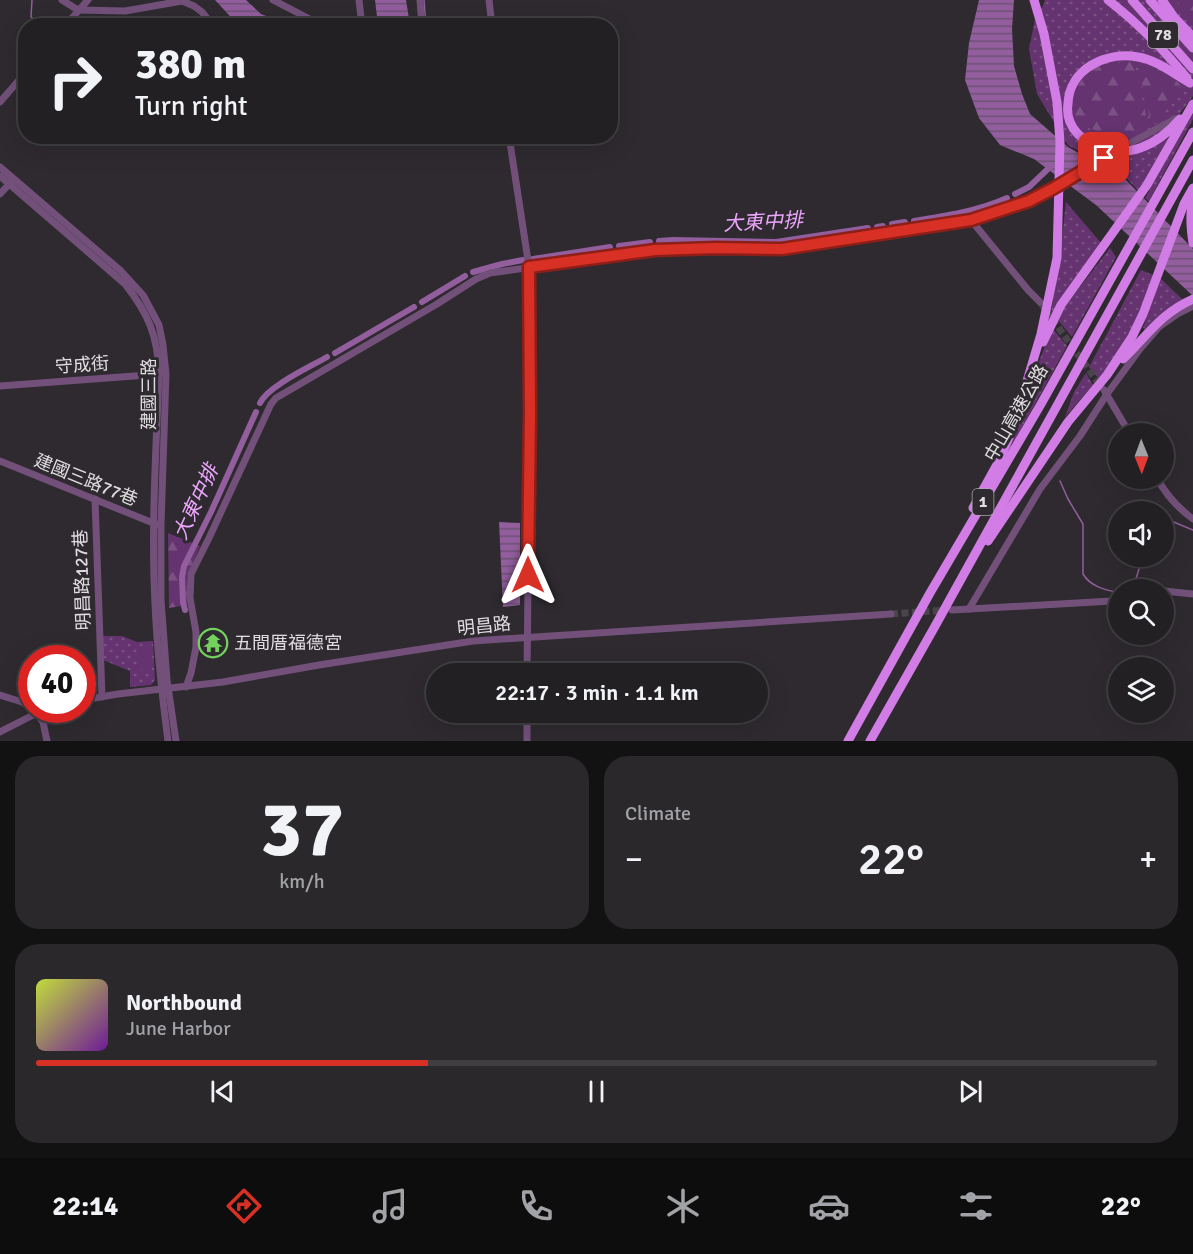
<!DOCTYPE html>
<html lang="en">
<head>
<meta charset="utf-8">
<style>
  :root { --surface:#222023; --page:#2a282b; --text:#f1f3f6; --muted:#a2a3a6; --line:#3f3e41; --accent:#d93025 }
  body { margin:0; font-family:Signika,"Noto Sans TC",sans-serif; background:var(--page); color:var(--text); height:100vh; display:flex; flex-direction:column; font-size:22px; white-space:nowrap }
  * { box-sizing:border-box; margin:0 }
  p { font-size:20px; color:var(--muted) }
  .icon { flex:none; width:33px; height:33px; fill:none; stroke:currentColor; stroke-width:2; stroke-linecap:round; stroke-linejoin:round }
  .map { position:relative; height:741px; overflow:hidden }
  .details { display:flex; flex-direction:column; gap:15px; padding:15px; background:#131213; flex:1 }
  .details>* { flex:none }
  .guide { position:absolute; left:18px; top:18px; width:600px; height:126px; border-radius:24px; box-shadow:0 6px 24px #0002,0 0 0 2px var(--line); background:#222023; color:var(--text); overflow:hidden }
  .needle { width:39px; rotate:179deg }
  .controls { position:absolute; left:1108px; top:423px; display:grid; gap:12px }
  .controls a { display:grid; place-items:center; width:66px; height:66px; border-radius:50%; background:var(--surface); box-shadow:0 6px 24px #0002,0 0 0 2px var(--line); font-size:30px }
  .speed { position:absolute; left:18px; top:645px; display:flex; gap:12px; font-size:30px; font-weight:700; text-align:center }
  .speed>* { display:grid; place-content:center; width:78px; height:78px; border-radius:50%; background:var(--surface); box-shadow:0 6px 24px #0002,0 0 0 2px var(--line); line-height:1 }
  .speed .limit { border:9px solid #d22; background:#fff; color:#111 }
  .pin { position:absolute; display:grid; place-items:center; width:51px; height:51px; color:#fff; margin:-26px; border-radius:12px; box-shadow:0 3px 9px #0006 }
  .me { position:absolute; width:66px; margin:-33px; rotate:0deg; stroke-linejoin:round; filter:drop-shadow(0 0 4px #0008) }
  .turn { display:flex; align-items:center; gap:21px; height:126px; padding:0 18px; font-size:27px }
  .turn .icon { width:78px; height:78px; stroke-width:2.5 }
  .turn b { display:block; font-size:42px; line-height:51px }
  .big { font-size:45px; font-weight:600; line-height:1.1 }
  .details .card { flex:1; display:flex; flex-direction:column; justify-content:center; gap:9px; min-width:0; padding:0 21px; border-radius:24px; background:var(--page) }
  .details .dial { align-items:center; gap:0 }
  .dial b { font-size:78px; line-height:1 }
  .song { display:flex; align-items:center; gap:18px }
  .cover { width:72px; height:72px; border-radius:9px; background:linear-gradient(135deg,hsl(70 70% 55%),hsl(280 70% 35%)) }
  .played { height:6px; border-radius:3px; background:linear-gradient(90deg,var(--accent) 35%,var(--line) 35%) }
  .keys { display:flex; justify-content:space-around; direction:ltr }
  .heat { display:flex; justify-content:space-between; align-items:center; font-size:33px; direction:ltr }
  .details .tiles { flex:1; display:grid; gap:15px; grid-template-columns:1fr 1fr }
  .card:last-child { grid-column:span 2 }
  .trip { position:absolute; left:426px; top:663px; width:342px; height:60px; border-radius:30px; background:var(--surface); box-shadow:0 6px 24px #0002,0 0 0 2px var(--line); font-weight:600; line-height:60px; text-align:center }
  .menu { display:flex; height:96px; justify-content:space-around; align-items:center; background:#0e0d0e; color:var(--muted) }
  .menu .icon { width:42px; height:42px }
  .menu .on { color:var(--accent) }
  .menu b { font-size:27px; color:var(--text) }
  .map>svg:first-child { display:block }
  .grass { fill:url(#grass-dots) }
  .forest { fill:url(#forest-firs) }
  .garden { fill:#653470 }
  .water { fill:url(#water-rules) }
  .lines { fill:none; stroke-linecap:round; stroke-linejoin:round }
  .stream { stroke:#925e9d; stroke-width:1.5 }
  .canal { stroke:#925e9d; stroke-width:6 }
  .minor-tunnel { stroke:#49454a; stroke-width:7; stroke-dasharray:7 3.5; stroke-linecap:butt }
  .minor { stroke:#72507a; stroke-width:7 }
  .highway { stroke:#d27de6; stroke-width:9 }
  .route-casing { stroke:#8d1f18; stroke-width:15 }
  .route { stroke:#d93025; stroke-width:10 }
  .labels { text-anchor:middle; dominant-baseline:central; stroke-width:6; stroke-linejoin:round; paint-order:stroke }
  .shield { fill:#2e2a2f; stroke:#aba7ac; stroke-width:1.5 }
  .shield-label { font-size:16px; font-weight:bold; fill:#e0dde1 }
  .street-label { font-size:18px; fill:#e0dde1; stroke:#2e2a2f }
  .poi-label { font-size:18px; fill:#e0dde1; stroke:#2e2a2f; text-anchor:start }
  .water-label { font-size:20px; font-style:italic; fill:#eca5fd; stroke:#2e2a2f }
</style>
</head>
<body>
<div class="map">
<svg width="1193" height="741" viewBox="0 0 1193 741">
  <defs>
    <pattern id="grass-dots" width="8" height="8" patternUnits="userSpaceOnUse" patternTransform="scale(1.5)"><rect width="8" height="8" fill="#653470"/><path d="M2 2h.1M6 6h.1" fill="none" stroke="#7b5184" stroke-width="1.8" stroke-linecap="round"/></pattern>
    <pattern id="forest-firs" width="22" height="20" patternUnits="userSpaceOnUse" patternTransform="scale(1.5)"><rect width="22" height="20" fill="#653470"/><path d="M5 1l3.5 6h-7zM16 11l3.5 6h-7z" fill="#7b5184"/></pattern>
    <pattern id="water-rules" width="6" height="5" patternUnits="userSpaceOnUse" patternTransform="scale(1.5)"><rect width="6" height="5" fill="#925e9d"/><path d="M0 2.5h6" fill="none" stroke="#6e5175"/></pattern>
  </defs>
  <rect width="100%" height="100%" fill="#2e2a2f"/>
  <!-- grass -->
  <g class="grass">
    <path d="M1045,0H1193V96L1169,128L1153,139L1135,147L1114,148L1072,132C1087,153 1114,162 1139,152C1148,148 1157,143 1165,138L1169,139L1140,192L1125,177L1068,145L1037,94L1029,49L1035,19L1041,10Z"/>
    <polygon points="1193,113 1193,119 1149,201 1145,198"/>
    <polygon points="1066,202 1102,244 1053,313 1051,311 1059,266"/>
    <polygon points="1110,248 1116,257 1072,337 1058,320 1066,305"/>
    <polygon points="1141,270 1153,275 1135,323 1120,349 1099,379 1089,367"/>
    <polygon points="1160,278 1182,299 1146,331 1143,328"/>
    <polygon points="1053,329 1067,346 1000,467 1046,343"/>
    <polygon points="1086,373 1093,385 1065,417 1074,392"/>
    <polygon points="102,636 122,636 137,642 153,641 155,680 151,685 130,687 130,671 103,660"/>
  </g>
  <!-- forest -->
  <g class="forest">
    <polygon points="1177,0 1193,0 1193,24 1183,12"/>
    <path d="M1134,61L1147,120V129C1136,134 1121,144 1109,139C1101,135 1097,129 1087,128L1082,124L1079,125C1076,118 1071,109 1072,102C1073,91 1086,71 1096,67C1108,63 1122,62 1134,61Z"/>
    <path d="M1138,62C1156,67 1167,70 1180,85L1179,94C1169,102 1165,108 1164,121L1152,124L1145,100Z"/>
    <polygon points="168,533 200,546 187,576 187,605 169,608"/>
  </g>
  <!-- garden -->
  <polygon class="garden" points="151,646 152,668 139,670 137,647"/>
  <!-- water -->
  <g class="water">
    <polygon points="215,0 246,0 261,14 289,25 238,25"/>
    <polygon points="375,0 406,0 410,25 378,25"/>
    <polygon points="979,0 1014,0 1012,29 1014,66 1022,94 1030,114 1068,147 1126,180 1193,249 1193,296 1096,205 1034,159 1000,145 979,118 965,80 969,43"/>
    <polygon points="499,522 520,523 520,605 503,607"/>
  </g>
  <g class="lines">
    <!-- stream -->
    <g class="stream">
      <polyline points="32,0 31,17 34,19 38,18 38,26"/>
      <polyline points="424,0 426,26"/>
      <polyline points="24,55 26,54"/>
      <path d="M1060,481L1068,499L1083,524V574C1090,586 1106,591 1119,592"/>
      <polyline points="1164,518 1193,530"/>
      <polyline points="1129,590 1135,582 1143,556"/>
    </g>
    <!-- canal -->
    <g class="canal">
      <polyline points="1015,194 1029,187 1052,165"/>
      <path d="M914,221C946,216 978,211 1007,198"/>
      <polyline points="892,224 905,222"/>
      <polyline points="877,227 883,226"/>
      <polyline points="659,241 673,240 776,242 868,228"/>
      <polyline points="619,246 650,242"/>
      <polyline points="533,259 610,247"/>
      <polyline points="473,272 502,264 523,260"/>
      <polyline points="422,302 465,276"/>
      <polyline points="335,353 414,307"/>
      <path d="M260,403C268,386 310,367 327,357"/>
      <polyline points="185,610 183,602 182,577 184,566 211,512 256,412"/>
    </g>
    <!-- minor-tunnel -->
    <g class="minor-tunnel">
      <polyline points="1040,302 1102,388"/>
      <polyline points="891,614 946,610"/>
    </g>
    <!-- minor -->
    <g class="minor">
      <polyline points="62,0 78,10 125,11 182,1 194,6 202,12 213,26"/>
      <polyline points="273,0 323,26"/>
      <polyline points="359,0 362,26"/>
      <polyline points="420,0 422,26"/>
      <polyline points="489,0 492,26"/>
      <polyline points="65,26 88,0"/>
      <polyline points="0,102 26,72"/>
      <polyline points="509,136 529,267 530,412 527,674"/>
      <polyline points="1132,142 1175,119"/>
      <polyline points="0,167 121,271 143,295 159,325 163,345 166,374 161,525 161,600 167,680 176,741"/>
      <path d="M0,176L125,284C148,313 158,336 159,374C156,450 151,528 155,604C157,650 162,695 168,741"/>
      <polyline points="0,194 12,181"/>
      <polyline points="971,220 1028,290 1040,302"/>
      <polyline points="0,386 161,374"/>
      <polyline points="1104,390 1130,434"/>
      <polyline points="0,461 158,525"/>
      <path d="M1157,478C1166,495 1178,508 1193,519"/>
      <polyline points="95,499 102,697"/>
      <polyline points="1164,591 1193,594"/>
      <polyline points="969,609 1040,489 1080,436 1107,394 1140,349 1159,327 1179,313 1193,306"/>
      <polyline points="952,610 1112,601 1119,599"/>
      <polyline points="186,687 191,673 196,647 196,632 190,598 191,574 209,538 271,404 276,398 437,304 476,279 490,273 655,250 715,248 781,249 971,220 1029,201 1054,188 1107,156"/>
      <polyline points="0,695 22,702 32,708"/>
      <polyline points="82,700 118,694 223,682 319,665 473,641 891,614"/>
      <polyline points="35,711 43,722 47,741"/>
      <polyline points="527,712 527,741"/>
      <polyline points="0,732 43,710"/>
    </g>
    <!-- highway -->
    <g class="highway">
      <path d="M1108,0C1138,23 1163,49 1187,78"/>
      <polyline points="1132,0 1193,69"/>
      <polyline points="1150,0 1193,48"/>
      <polyline points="1162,0 1174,17 1193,37"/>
      <path d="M1180,119C1158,145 1125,162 1092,144C1082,139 1074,132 1070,122C1068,117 1067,110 1068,104C1069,69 1106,51 1138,57C1157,60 1174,74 1190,83"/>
      <path d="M1193,201C1189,214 1191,230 1193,243"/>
      <polyline points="1043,342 1061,305 1147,185 1193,104"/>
      <path d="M1123,359C1147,336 1161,313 1193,299"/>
      <polyline points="973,508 999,461 1013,428 1041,334 1057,258 1060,142 1057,102 1044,34 1034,0"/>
      <polyline points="988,541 1068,422 1107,375 1132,337 1143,314 1184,204 1193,188"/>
      <polyline points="848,741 930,593 1041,404 1193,132"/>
      <polyline points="870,741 934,628 1193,160"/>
    </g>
  </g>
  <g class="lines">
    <!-- route casing -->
    <g class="route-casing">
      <polyline id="route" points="528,575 530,412 529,267 655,250 716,248 782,249 971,220 1029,201 1054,188 1104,158"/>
    </g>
    <!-- route -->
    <use href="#route" class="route"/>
  </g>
  <!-- icons -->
  <defs>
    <g id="temple-ring" transform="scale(1.5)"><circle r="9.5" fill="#2e2a2f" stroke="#73d25d" stroke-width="1.5"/><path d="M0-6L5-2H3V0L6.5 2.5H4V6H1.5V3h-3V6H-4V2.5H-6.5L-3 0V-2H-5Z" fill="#73d25d"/></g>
  </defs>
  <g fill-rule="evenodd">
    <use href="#temple-ring" x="213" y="643"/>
  </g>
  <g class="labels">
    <!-- shield labels -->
    <g class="shield">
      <rect x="1148" y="22" width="30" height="26" rx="4.5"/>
      <rect x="972.5" y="489" width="21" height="26" rx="4.5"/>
    </g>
    <g class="shield-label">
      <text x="1163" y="35">78</text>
      <text x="983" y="502">1</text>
    </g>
    <!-- street labels -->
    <g class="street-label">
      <text transform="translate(82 365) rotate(-4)">守成街</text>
      <text transform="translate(149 394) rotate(-90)">建國三路</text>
      <text transform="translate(1016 413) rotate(-60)">中山高速公路</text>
      <text transform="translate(86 480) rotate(22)">建國三路77巷</text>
      <text transform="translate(82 580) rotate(-92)">明昌路127巷</text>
      <text transform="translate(484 626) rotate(-6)">明昌路</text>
    </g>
    <!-- poi labels -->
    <g class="poi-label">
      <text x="234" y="643">五間厝福德宮</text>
    </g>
    <!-- water labels -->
    <g class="water-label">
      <text transform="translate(763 222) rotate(-3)">大東中排</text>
      <text transform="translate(196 502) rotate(-65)">大東中排</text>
    </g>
  </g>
</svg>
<div class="controls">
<a><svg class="needle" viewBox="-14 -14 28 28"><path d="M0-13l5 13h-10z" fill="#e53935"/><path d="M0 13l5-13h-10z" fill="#a2a3a6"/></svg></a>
<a><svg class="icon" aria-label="sound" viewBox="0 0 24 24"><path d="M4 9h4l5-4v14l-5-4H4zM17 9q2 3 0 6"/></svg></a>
<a><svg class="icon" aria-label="search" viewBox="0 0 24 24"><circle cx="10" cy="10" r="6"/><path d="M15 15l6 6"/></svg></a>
<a><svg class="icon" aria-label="layers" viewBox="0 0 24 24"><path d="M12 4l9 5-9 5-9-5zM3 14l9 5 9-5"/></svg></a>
</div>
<div class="speed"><div class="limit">40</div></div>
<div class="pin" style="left:1104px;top:158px;background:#d93025"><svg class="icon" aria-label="arrive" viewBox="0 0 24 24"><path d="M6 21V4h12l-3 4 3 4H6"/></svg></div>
<svg class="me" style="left:528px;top:575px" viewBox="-20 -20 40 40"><path d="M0-17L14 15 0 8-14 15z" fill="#d93025" stroke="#fff" stroke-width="4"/></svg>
<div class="trip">22:17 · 3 min · 1.1 km</div>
<div class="guide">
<div class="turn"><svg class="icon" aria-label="right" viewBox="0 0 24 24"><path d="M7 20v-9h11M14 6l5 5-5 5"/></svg><div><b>380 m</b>Turn right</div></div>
</div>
</div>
<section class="details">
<div class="tiles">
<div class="card dial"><b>37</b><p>km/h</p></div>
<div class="card"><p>Climate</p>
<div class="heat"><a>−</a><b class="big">22°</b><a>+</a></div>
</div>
<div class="card">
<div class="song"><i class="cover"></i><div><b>Northbound</b><p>June Harbor</p></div></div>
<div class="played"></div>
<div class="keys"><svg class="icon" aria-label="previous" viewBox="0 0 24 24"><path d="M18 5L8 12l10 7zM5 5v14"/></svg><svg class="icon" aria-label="pause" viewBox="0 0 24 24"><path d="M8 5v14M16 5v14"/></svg><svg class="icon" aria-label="next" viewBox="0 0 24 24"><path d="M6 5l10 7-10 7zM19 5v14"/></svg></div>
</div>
</div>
</section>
<nav class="menu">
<b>22:14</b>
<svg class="icon on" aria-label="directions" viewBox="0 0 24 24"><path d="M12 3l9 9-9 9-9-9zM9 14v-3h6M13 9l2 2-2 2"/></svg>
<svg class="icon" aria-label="music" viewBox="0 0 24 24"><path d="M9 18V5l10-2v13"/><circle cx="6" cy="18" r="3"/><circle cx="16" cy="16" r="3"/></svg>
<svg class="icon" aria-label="phone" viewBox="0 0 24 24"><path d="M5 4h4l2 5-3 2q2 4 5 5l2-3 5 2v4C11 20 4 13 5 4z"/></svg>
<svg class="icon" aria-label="climate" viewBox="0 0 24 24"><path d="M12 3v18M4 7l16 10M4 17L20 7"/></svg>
<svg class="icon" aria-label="car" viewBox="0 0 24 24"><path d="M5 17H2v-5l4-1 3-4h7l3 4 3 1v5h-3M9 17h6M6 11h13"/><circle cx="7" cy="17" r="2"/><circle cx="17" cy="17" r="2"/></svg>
<svg class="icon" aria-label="filters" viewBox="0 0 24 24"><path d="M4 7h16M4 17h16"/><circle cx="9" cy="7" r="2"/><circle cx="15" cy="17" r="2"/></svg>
<b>22°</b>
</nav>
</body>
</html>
